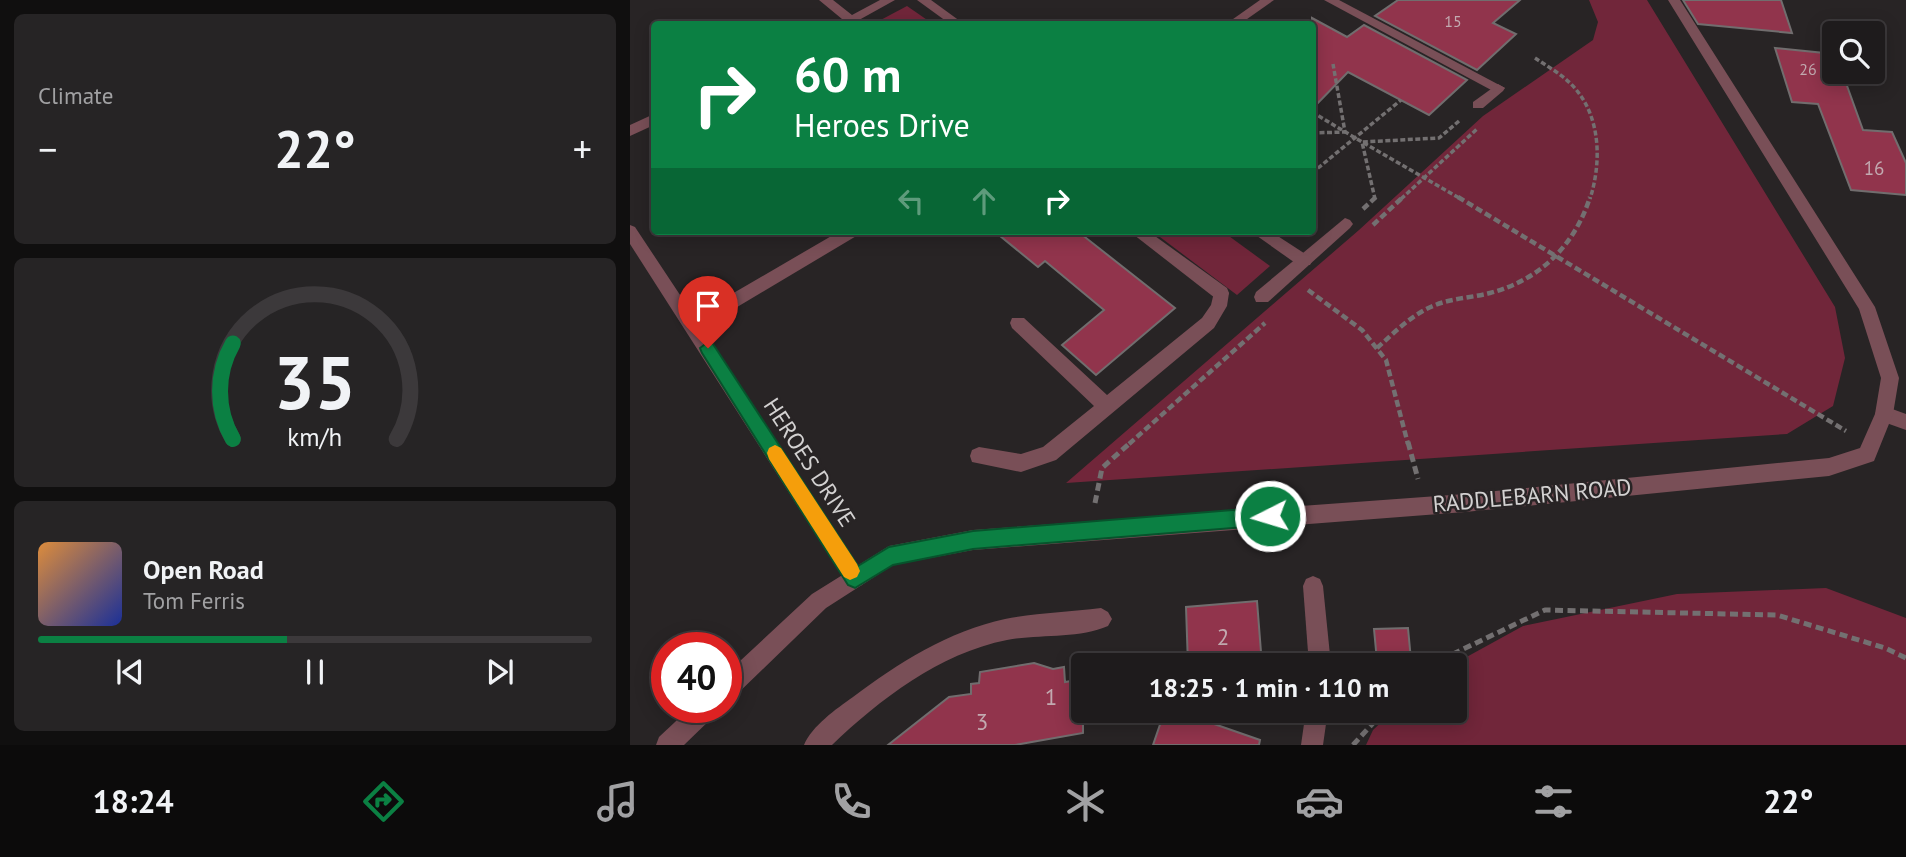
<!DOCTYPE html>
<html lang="en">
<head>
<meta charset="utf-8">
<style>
  :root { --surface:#1e1b1c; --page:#262425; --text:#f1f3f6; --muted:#a1a1a3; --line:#3c393b; --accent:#0b8043 }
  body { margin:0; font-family:"PT Sans",sans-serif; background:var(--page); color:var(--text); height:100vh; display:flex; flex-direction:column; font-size:26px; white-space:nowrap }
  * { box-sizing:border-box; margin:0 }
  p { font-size:23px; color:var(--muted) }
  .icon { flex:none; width:38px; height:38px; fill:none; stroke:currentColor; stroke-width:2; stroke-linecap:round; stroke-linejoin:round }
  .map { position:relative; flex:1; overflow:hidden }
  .details { display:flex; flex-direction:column; gap:14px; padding:14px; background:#100f0f; width:630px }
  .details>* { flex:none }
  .guide { position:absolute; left:21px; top:21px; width:665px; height:214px; border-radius:7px; box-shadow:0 4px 18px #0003,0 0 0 2px var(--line); background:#0b8043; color:#fff; overflow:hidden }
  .controls { position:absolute; left:1192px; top:21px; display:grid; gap:14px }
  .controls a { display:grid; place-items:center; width:63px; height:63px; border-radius:7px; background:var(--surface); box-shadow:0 4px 18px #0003,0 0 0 2px var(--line); font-size:35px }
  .speed { position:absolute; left:21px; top:632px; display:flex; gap:14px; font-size:35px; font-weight:700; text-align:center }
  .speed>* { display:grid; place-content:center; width:91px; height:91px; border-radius:50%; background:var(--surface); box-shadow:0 4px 18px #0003,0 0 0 2px var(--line); line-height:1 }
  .speed .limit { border:10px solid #d22; background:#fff; color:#111 }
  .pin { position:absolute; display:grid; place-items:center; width:60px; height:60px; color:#fff; margin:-72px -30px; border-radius:50% 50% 50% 0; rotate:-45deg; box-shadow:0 0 7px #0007 }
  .pin .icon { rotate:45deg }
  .me { position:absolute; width:77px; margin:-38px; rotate:265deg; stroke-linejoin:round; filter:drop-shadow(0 0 5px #0008) }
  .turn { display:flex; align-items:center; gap:24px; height:147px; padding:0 28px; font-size:32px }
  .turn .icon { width:91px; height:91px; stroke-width:2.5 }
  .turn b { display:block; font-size:49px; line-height:60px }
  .lanes { display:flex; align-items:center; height:66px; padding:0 28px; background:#0003; justify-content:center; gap:35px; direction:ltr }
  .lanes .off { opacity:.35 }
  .big { font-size:52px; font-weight:600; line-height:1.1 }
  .details .card { flex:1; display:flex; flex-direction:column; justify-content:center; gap:10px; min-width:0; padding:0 24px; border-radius:10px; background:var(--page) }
  .details .dial { align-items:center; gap:0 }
  .dial svg { height:182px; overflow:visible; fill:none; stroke:var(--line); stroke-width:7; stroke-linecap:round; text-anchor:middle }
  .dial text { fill:var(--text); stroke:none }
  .song { display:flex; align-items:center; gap:21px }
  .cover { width:84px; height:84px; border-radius:10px; background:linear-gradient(135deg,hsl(30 70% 55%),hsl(230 70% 35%)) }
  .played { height:7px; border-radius:4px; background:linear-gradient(90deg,var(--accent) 45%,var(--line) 45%) }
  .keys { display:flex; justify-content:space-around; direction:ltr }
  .heat { display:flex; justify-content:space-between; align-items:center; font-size:38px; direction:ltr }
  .trip { position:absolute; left:441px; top:653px; width:396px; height:70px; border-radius:7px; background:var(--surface); box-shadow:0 4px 18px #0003,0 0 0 2px var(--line); font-weight:600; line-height:70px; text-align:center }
  .dock { display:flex; height:112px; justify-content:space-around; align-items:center; background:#0c0b0b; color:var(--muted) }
  .dock .icon { width:49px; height:49px }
  .dock .selected { color:var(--accent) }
  .dock b { font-size:32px; color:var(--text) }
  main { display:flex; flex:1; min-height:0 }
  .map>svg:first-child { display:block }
  .green { fill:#71263a }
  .building { fill:#91344c; stroke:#716d6e; stroke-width:2 }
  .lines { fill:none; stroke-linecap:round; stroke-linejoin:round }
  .path-far2 { stroke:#737071; stroke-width:3.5; stroke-dasharray:5 2.5; stroke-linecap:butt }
  .path-far1 { stroke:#737071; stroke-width:4.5; stroke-dasharray:7 3.5; stroke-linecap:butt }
  .path { stroke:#737071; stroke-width:5; stroke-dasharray:8 4.5; stroke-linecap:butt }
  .service { fill:#794f57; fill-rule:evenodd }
  .minor { fill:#794f57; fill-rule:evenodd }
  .tertiary { fill:#794f57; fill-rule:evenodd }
  .route { fill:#0b8043; stroke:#07532c; stroke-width:2 }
  .slow { fill:#f59e0b }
  .labels { text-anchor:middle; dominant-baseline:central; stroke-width:5; stroke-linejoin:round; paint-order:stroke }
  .far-number-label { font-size:16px; fill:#c2aab0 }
  .number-label { font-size:19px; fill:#c2aab0 }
  .street-label { font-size:23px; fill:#d3d1d1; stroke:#282425 }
  .near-number-label { font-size:23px; fill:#c2aab0 }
</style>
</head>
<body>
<main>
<section class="details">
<div class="card"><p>Climate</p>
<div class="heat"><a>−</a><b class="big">22°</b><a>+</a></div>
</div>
<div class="card dial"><svg viewBox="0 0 100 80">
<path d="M14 69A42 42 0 1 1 86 69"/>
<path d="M14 69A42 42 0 0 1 14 27" stroke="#0b8043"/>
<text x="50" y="56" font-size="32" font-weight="700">35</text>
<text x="50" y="72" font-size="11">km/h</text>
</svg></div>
<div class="card">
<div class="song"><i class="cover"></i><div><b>Open Road</b><p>Tom Ferris</p></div></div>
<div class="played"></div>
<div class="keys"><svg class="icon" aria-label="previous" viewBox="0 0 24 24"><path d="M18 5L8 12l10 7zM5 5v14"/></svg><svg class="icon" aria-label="pause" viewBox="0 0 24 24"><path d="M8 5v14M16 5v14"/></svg><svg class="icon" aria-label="next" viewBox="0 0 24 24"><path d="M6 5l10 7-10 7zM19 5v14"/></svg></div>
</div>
</section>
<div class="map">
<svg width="1276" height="745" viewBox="0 0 1276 745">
  <rect width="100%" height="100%" fill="#282425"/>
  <!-- green -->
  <g class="green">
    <polygon points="959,0 1017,0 1205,307 1215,358 1203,406 1157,434 436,483 729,230 853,116 963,40 968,22"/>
    <polygon points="277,6 303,24 245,23"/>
    <polygon points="522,231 592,231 640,266 607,295"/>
    <polygon points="1196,588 1276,618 1276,745 736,745 743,730 763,711 824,710 822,665 893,626 1047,594"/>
  </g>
  <!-- building -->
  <g class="building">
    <polygon points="768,0 890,0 863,23 886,34 847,70 745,16"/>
    <polygon points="1053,0 1151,0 1162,33 1068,24"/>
    <polygon points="682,18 717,37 734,25 837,80 799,115 718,72 682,109"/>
    <polygon points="1145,48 1204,54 1204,72 1212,72 1233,130 1262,132 1276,163 1276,195 1221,190 1188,104 1162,102"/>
    <polygon points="364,231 454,231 451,234 545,308 466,375 432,345 474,310 415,261 408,267"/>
    <polygon points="627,601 632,665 558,665 556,607"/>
    <polygon points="778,628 781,660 747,661 744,629"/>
    <polygon points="404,663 423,669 434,667 435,682 453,679 453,733 385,745 258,745 319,697 341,694 341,684 349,683 350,672"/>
    <polygon points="535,710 544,710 630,740 629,745 523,745"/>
  </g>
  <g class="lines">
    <!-- path-far2 -->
    <g class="path-far2">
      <path d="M905,58C917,66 931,74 941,84C971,114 972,161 960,199"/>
      <polyline points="682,112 732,142 745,199"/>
      <polyline points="829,121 809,138 732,142 831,199"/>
      <polyline points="682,133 715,132 703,64"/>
      <polyline points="682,173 771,100"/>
      <polyline points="771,199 847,129"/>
    </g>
    <!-- path-far1 -->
    <g class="path-far1">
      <polyline points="828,197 1216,431"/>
      <polyline points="733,209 746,197"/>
      <polyline points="743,225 773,197"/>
      <polyline points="678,290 732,330 756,360 778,444"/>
      <path d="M747,348C764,333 781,315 803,306C821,298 841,298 860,293C910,280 945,245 960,197"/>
      <polyline points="499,444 635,323"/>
    </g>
    <!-- path -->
    <g class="path">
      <polyline points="778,442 788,479"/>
      <polyline points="465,503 472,468 501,442"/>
      <polyline points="800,665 915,610 1147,615 1255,648 1276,658"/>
      <polyline points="723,745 755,710"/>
    </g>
    <!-- service -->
    <g class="service">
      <polygon points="868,84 875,88 873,91 853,108 843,108 843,102"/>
      <polygon points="715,218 720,220 723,224 720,228 638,302 626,302 624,297 626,292"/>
      <polygon points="591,286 599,293 597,306 584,328 426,460 391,472 342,462 340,456 342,450 349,447 391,454 413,447 464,406 382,328 380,323 382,318 394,318 477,395 572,318 581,305 585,288"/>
      <path d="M471,608L478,612L482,619L478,626C448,639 409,634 377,640C310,653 249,700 202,745H174C182,726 206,709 223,697C268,663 319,631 375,619C406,613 439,612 471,608Z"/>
    </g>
    <!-- minor -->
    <g class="minor">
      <polygon points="189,0 203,0 222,15 250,0 265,0 229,20 232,24 207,24 212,19"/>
      <polygon points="287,0 301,0 334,24 320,24"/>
      <polygon points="630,0 644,0 610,24 596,24"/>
      <polygon points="694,0 709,0 875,88 868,92 863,91"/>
      <polygon points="24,114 24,125 0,136 0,125"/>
      <polygon points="0,225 5,227 64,316 210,231 231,231 228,235 72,328 232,571 235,578 232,585 225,588 218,585 0,244"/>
      <polygon points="499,231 518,231 597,288 599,293 597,298 585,298"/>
      <polygon points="620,231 640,231 680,257 682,261 680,265 668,265"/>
      <polygon points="1254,406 1276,414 1276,430 1248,420 1245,414 1248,408"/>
      <polygon points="683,576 690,579 693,586 701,665 679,665 673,586 676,579"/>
      <polygon points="676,710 698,710 693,745 671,745"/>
    </g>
    <!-- tertiary -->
    <g class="tertiary">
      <polygon points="1038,0 1050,0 1245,307 1269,378 1263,414 1244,461 1199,476 835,512 343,550 263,565 196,608 104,697 96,700 96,674 182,594 259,546 343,530 835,494 1199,458 1230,448 1245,414 1251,378 1229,309"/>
      <polygon points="61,707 88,707 85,715 54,745 26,745 29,737"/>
    </g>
  </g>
  <!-- route -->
  <polygon class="route" points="78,342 83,344 228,566 259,547 343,531 640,507 647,510 649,516 647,522 640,525 343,549 263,565 225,588 218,585 72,353 70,348"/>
  <!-- slow -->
  <polygon class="slow" points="145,445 151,448 227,564 230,571 227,577 220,580 214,577 139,459 137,453 139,448"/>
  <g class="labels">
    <!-- far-number labels -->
    <g class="far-number-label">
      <text x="823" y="21">15</text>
      <text x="1178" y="69">26</text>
    </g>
    <!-- number labels -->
    <g class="number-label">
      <text x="1244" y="168">16</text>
    </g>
    <!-- street labels -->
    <g class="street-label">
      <text transform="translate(180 462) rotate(57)">HEROES DRIVE</text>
      <text transform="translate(902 495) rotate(-5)">RADDLEBARN ROAD</text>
    </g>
    <!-- near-number labels -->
    <g class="near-number-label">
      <text x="593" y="636">2</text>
      <text x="421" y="696">1</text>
      <text x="352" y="721">3</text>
    </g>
  </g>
</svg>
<div class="controls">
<a><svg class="icon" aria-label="search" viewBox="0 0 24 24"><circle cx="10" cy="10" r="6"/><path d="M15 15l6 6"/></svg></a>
</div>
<div class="speed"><div class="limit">40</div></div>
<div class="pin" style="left:78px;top:348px;background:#d93025"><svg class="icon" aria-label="arrive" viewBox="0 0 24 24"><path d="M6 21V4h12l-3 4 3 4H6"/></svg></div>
<svg class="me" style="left:640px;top:516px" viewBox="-20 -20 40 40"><circle r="17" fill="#0b8043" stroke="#fff" stroke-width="3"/><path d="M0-11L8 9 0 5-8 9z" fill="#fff"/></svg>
<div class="trip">18:25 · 1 min · 110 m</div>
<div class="guide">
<div class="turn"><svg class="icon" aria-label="right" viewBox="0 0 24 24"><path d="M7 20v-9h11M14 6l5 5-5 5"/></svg><div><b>60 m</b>Heroes Drive</div></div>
<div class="lanes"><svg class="icon off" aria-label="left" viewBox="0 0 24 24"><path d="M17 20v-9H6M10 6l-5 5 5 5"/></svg><svg class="icon off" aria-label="ahead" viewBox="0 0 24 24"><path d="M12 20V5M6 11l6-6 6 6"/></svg><svg class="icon" aria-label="right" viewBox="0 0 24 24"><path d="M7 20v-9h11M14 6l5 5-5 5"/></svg></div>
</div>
</div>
</main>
<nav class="dock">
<b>18:24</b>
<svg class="icon selected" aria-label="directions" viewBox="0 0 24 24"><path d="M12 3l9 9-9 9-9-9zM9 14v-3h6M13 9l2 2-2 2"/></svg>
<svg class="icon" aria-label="music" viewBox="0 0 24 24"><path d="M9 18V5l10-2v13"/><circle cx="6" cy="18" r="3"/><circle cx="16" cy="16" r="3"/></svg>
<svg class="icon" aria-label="phone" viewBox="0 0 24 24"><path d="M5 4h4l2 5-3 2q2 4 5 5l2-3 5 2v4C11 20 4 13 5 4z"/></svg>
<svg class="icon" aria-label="climate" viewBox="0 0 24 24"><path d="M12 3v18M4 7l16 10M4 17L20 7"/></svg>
<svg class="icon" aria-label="car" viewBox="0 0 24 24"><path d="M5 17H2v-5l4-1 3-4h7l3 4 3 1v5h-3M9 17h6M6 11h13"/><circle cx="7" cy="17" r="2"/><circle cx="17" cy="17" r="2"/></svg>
<svg class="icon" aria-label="filters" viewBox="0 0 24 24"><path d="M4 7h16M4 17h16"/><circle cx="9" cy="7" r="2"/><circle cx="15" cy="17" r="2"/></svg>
<b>22°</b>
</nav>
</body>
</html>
